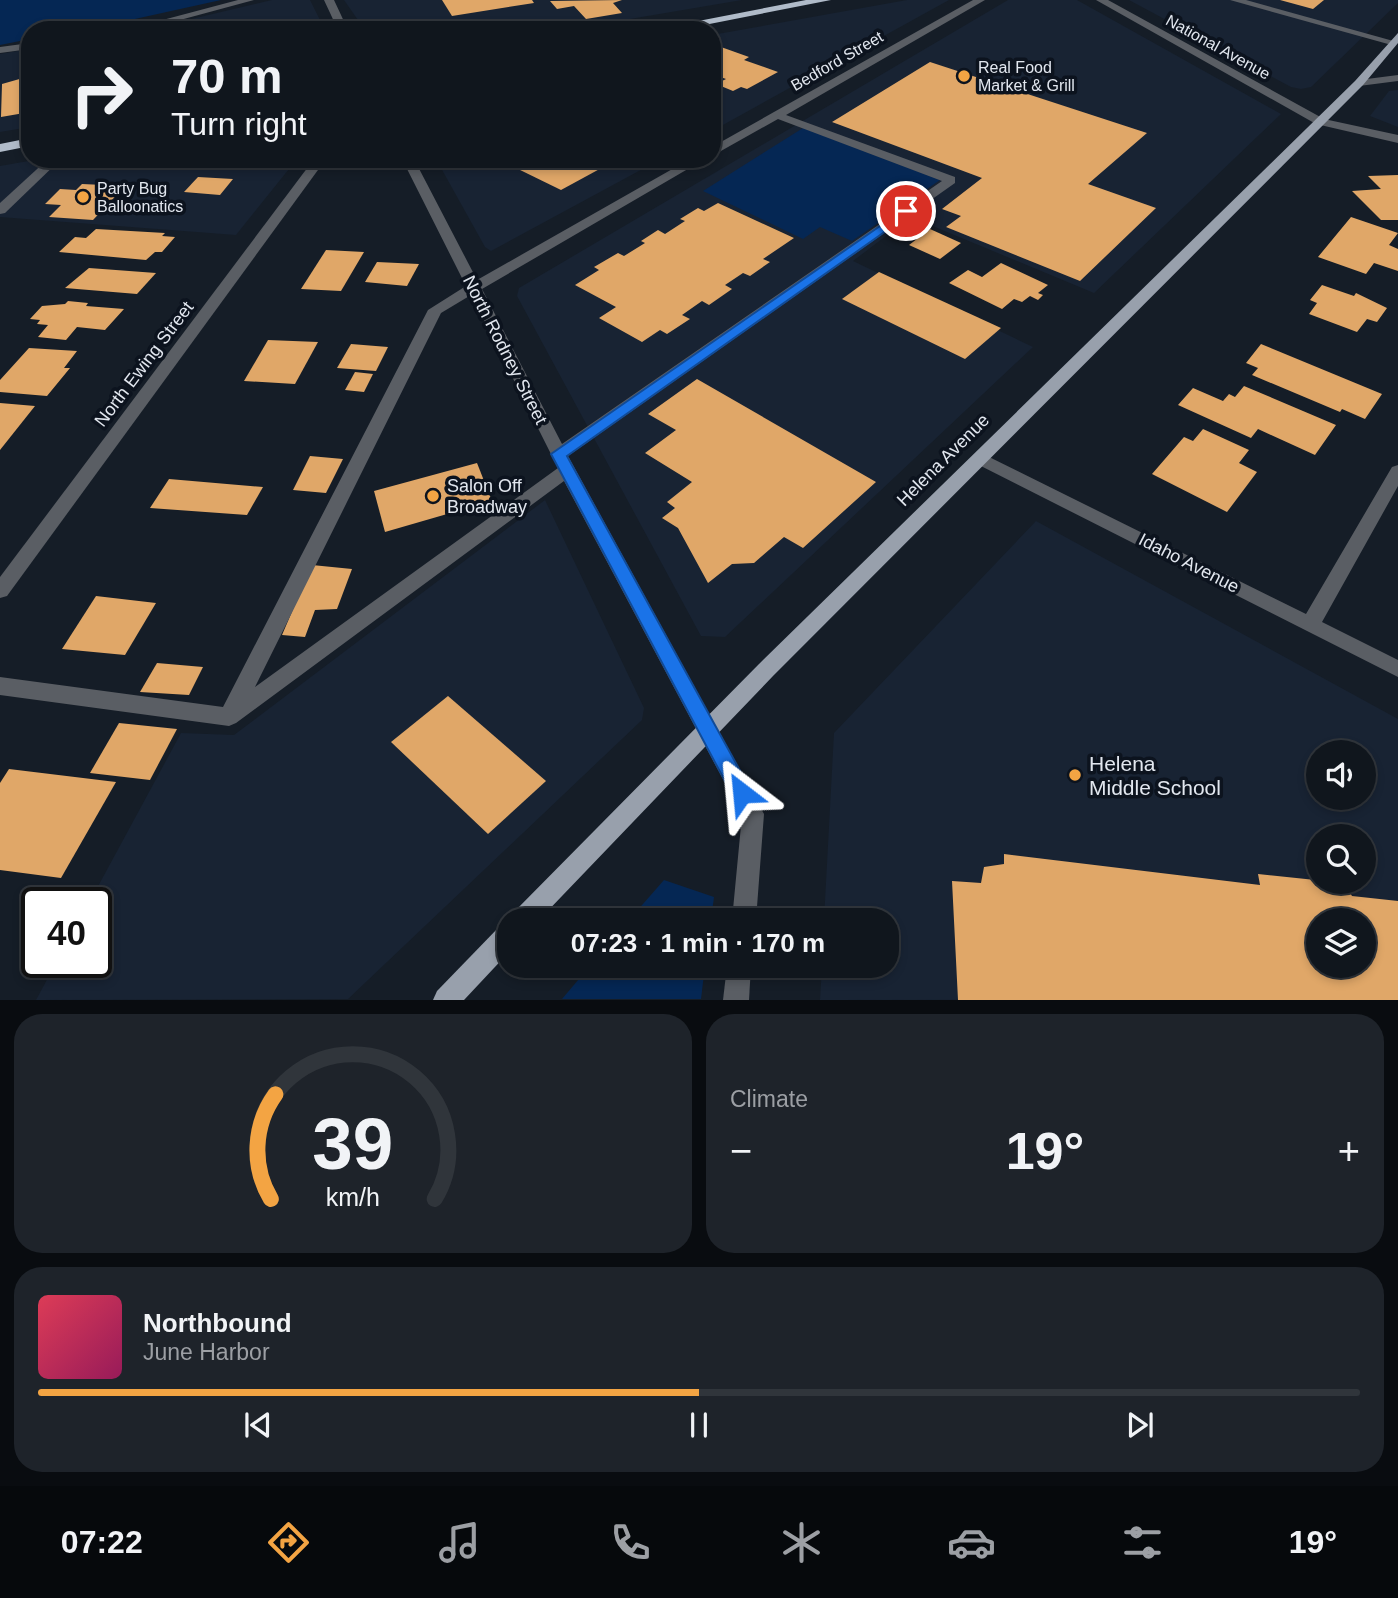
<!DOCTYPE html>
<html lang="en">
<head>
<meta charset="utf-8">
<style>
  :root { --surface:#10161d; --page:#1e232a; --text:#f1f3f6; --muted:#9c9fa4; --line:#30353b; --accent:#f3a443 }
  body { margin:0; font-family:Helvetica,sans-serif; background:var(--page); color:var(--text); height:100vh; display:flex; flex-direction:column; font-size:26px; white-space:nowrap }
  * { box-sizing:border-box; margin:0 }
  p { font-size:23px; color:var(--muted) }
  .icon { flex:none; width:38px; height:38px; fill:none; stroke:currentColor; stroke-width:2; stroke-linecap:round; stroke-linejoin:round }
  .map { position:relative; height:1000px; overflow:hidden }
  .side { display:flex; flex-direction:column; gap:14px; padding:14px; background:#090c10; flex:1 }
  .side>* { flex:none }
  .banner { position:absolute; left:21px; top:21px; width:700px; height:147px; border-radius:28px; box-shadow:0 4px 10px #0003,0 0 0 2px var(--line); background:#10161d; color:var(--text); overflow:hidden }
  .controls { position:absolute; left:1306px; top:740px; display:grid; gap:14px }
  .controls a { display:grid; place-items:center; width:70px; height:70px; border-radius:50%; background:var(--surface); box-shadow:0 4px 10px #0003,0 0 0 2px var(--line); font-size:35px }
  .speed { position:absolute; left:21px; top:887px; display:flex; gap:14px; font-size:35px; font-weight:700; text-align:center }
  .speed>* { display:grid; place-content:center; width:91px; height:91px; border-radius:50%; background:var(--surface); box-shadow:0 4px 10px #0003,0 0 0 2px var(--line); line-height:1 }
  .speed .limit { border:4px solid #111; border-radius:10px; background:#fff; color:#111 }
  .pin { position:absolute; display:grid; place-items:center; width:60px; height:60px; color:#fff; margin:-30px; border:4px solid #fff; border-radius:50%; box-shadow:0 2px 7px #0007 }
  .me { position:absolute; width:77px; margin:-38px; rotate:331deg; stroke-linejoin:round; filter:drop-shadow(0 0 5px #0008) }
  .turn { display:flex; align-items:center; gap:24px; height:147px; padding:0 35px; font-size:32px }
  .turn .icon { width:91px; height:91px; stroke-width:2.5 }
  .turn b { display:block; font-size:49px; line-height:60px }
  .big { font-size:52px; font-weight:700; line-height:1.1 }
  .side .tile { flex:1; display:flex; flex-direction:column; justify-content:center; gap:10px; min-width:0; padding:0 24px; border-radius:28px; background:var(--page) }
  .side .dial { align-items:center; gap:0 }
  .dial svg { height:182px; overflow:visible; fill:none; stroke:var(--line); stroke-width:7; stroke-linecap:round; text-anchor:middle }
  .dial text { fill:var(--text); stroke:none }
  .song { display:flex; align-items:center; gap:21px }
  .cover { width:84px; height:84px; border-radius:10px; background:linear-gradient(135deg,hsl(350 70% 55%),hsl(330 70% 35%)) }
  .played { height:7px; border-radius:4px; background:linear-gradient(90deg,var(--accent) 50%,var(--line) 50%) }
  .keys { display:flex; justify-content:space-around; direction:ltr }
  .heat { display:flex; justify-content:space-between; align-items:center; font-size:38px; direction:ltr }
  .side .tiles { flex:1; display:grid; gap:14px; grid-template-columns:1fr 1fr }
  .tile:last-child { grid-column:span 2 }
  .trip { position:absolute; left:497px; top:908px; width:402px; height:70px; border-radius:28px; background:var(--surface); box-shadow:0 4px 10px #0003,0 0 0 2px var(--line); font-weight:700; line-height:70px; text-align:center }
  .menu { display:flex; height:112px; justify-content:space-around; align-items:center; background:#06090c; color:var(--muted) }
  .menu .icon { width:49px; height:49px }
  .menu .on { color:var(--accent) }
  .menu b { font-size:32px; color:var(--text) }
  .map>svg:first-child { display:block }
  .built { fill:#182333; fill-rule:evenodd }
  .green { fill:#052754 }
  .building { fill:#e0a768; fill-rule:evenodd }
  .lines { fill:none; stroke-linecap:round; stroke-linejoin:round }
  .minor { fill:#5a5e64; fill-rule:evenodd }
  .major { fill:#98a0ac; fill-rule:evenodd }
  .highway { fill:#b0bbc9; fill-rule:evenodd }
  .route { fill:#1a73e8; stroke:#114b97; stroke-width:2 }
  .poi-dot { fill:#f3a443; stroke:#0c131e; stroke-width:2.5 }
  .labels { text-anchor:middle; dominant-baseline:central; stroke-width:7; stroke-linejoin:round; paint-order:stroke }
  .far-street-label { font-size:16px; fill:#e2e7ef; stroke:#0c131e }
  .far-poi-label { font-size:16px; fill:#e2e7ef; stroke:#0c131e; text-anchor:start }
  .street-label { font-size:18px; fill:#e2e7ef; stroke:#0c131e }
  .poi-label { font-size:18px; fill:#e2e7ef; stroke:#0c131e; text-anchor:start }
  .near-poi-label { font-size:21px; fill:#e2e7ef; stroke:#0c131e; text-anchor:start }
</style>
</head>
<body>
<div class="map">
<svg width="1398" height="1000" viewBox="0 0 1398 1000">
  <rect width="100%" height="100%" fill="#151d27"/>
  <!-- built -->
  <g class="built">
    <polygon points="272,0 310,0 325,30 145,30"/>
    <polygon points="344,0 742,0 565,30 365,30"/>
    <polygon points="907,0 949,0 712,131 712,35"/>
    <polygon points="1008,0 1077,0 1281,114 1094,293 911,217 853,261 1033,347 725,637 701,636 517,296 519,288"/>
    <polygon points="1129,0 1398,0 1398,3 1311,87 1301,89 1291,87"/>
    <polygon points="30,49 30,127 0,132 0,54"/>
    <polygon points="1398,90 1398,127 1370,116 1389,91"/>
    <polygon points="40,159 55,160 297,159 236,235 0,217 0,166"/>
    <polygon points="436,159 661,159 491,251 485,247"/>
    <polygon points="545,500 644,708 642,720 348,999 36,1000 56,963 96,962 96,903 89,903 181,733 234,735"/>
    <path d="M1036,521L1398,719V999L820,1000L822,966H887V920H824L834,733ZM1318,752H1363V798H1318ZM1318,836H1363V882H1318ZM1318,920H1363V966H1318Z"/>
  </g>
  <!-- green -->
  <g class="green">
    <polygon points="0,0 221,0 85,30 30,30 30,39 0,45"/>
    <polygon points="803,128 940,180 852,241 820,227 803,239 703,191"/>
    <polygon points="664,880 714,897 711,920 629,920"/>
    <polygon points="590,966 705,966 701,999 562,999"/>
  </g>
  <!-- building -->
  <g class="building">
    <polygon points="442,0 532,0 534,3 452,16"/>
    <polygon points="622,0 613,3 622,13 586,19 574,6 557,9 550,1"/>
    <polygon points="1280,0 1324,0 1313,9"/>
    <polygon points="306,19 310,28 268,30 266,26"/>
    <polygon points="721,47 749,57 744,60 778,72 747,89 741,87 733,91 716,84 726,79 712,74 712,51"/>
    <polygon points="930,62 1147,133 1088,184 1156,208 1080,281 946,227 961,216 942,209 982,178 832,122"/>
    <polygon points="30,76 30,112 1,117 2,84"/>
    <polygon points="532,159 618,159 561,190 516,168"/>
    <polygon points="1398,175 1398,220 1381,220 1352,191 1381,189 1368,176"/>
    <polygon points="198,177 233,179 220,195 184,192"/>
    <polygon points="82,184 125,186 93,220 49,217 61,205 45,204 60,189 76,190"/>
    <polygon points="718,203 794,238 763,259 770,262 750,276 743,273 725,285 732,289 709,305 702,301 682,315 690,319 667,334 660,330 642,342 599,318 616,307 575,285 599,270 594,267 618,253 624,256 645,243 641,241 658,230 665,234 685,221 680,219 698,208 704,211"/>
    <polygon points="1351,217 1398,233 1389,245 1398,249 1398,271 1374,263 1366,274 1318,257"/>
    <polygon points="96,229 165,233 162,236 175,237 162,252 155,252 146,260 59,252 75,237 86,238"/>
    <polygon points="930,229 961,243 940,259 909,245"/>
    <polygon points="326,250 364,252 341,291 301,289"/>
    <polygon points="377,262 419,264 407,286 365,282"/>
    <polygon points="1001,263 1048,285 1038,293 1043,295 1038,300 1030,296 1022,302 1014,299 1002,309 949,283 968,270 982,277"/>
    <polygon points="89,268 156,273 137,294 65,288"/>
    <polygon points="879,272 1001,328 965,359 842,299"/>
    <polygon points="1322,285 1354,296 1356,293 1387,308 1377,322 1367,319 1357,332 1309,314 1317,303 1310,300"/>
    <polygon points="68,301 88,303 86,306 124,309 105,330 77,327 66,340 38,337 48,325 37,324 40,320 30,319 42,306 65,304"/>
    <polygon points="268,340 318,342 295,384 244,381"/>
    <polygon points="351,344 388,347 376,371 337,368"/>
    <polygon points="1261,344 1382,394 1365,419 1342,409 1340,412 1252,375 1258,368 1246,363"/>
    <polygon points="29,348 77,351 64,368 70,368 47,396 0,392 0,380"/>
    <polygon points="355,372 373,374 364,392 345,390"/>
    <polygon points="697,379 876,482 803,548 784,537 754,563 732,564 708,583 678,528 662,518 675,508 667,502 692,482 645,453 676,430 648,414"/>
    <polygon points="1244,386 1336,425 1315,455 1258,429 1251,438 1178,405 1193,388 1223,401 1229,394 1235,397"/>
    <polygon points="0,403 35,406 0,450"/>
    <polygon points="1203,429 1249,450 1239,463 1257,472 1227,512 1152,474 1184,437 1193,441"/>
    <polygon points="310,456 343,459 326,493 293,490"/>
    <polygon points="477,463 492,501 385,532 374,491"/>
    <polygon points="169,479 263,487 247,515 150,508"/>
    <polygon points="312,565 352,569 337,609 315,610 305,637 282,635"/>
    <polygon points="96,596 156,603 125,655 62,649"/>
    <polygon points="157,663 203,667 189,695 140,692"/>
    <polygon points="448,696 546,781 488,834 391,742"/>
    <polygon points="119,723 177,729 150,780 90,773"/>
    <polygon points="9,769 116,782 61,878 0,870 0,783"/>
    <path d="M1004,854L1260,885L1258,874L1344,883L1352,896L1398,901V1000H958L952,881L981,883L984,867L1004,864ZM1318,920H1363V966H1318Z"/>
  </g>
  <g class="lines">
    <!-- minor -->
    <g class="minor">
      <polygon points="238,0 254,0 143,30 125,30"/>
      <polygon points="324,0 334,0 348,30 338,30"/>
      <path d="M973,0H985L786,115L955,177V183L568,456L764,814L756,920H732L742,815L564,481L236,723L229,726L0,695V677L223,707L428,310L466,286L402,159H414L477,280L690,159H705L482,289L562,444L942,181L778,119L712,156V147ZM471,295L558,468L255,687L441,313Z"/>
      <polygon points="1096,0 1108,0 1324,119 1398,135 1398,143 1316,124"/>
      <polygon points="1230,0 1246,0 1397,42 1388,44"/>
      <polygon points="30,43 30,49 0,53 0,47"/>
      <polygon points="1398,75 1398,81 1359,86 1354,83 1359,80"/>
      <polygon points="48,159 61,159 5,213 0,214 0,203"/>
      <polygon points="314,159 326,159 7,596 0,598 0,577"/>
      <polygon points="979,452 1306,614 1392,467 1398,465 1398,486 1322,622 1398,660 1398,677 973,462 971,458"/>
      <polygon points="727,966 751,966 749,1000 723,1000"/>
    </g>
    <!-- major -->
    <g class="major">
      <polygon points="1398,33 1398,43 1363,85 773,676 539,920 511,920 514,912 759,664 1355,81"/>
      <polygon points="509,923 509,952 464,1000 433,1000 437,991 500,926"/>
    </g>
    <!-- highway -->
    <g class="highway">
      <polygon points="806,0 831,0 679,30 652,30"/>
      <polygon points="30,138 30,146 0,152 0,144"/>
    </g>
  </g>
  <!-- route -->
  <polygon class="route" points="906,208 912,211 910,214 567,456 749,787 752,793 749,800 742,802 735,800 551,454"/>
  <!-- markers -->
  <g class="poi-dot">
    <circle cx="964" cy="76" r="7"/>
    <circle cx="83" cy="197" r="7"/>
    <circle cx="433" cy="496" r="7"/>
    <circle cx="1075" cy="775" r="7"/>
  </g>
  <g class="labels">
    <!-- far-street labels -->
    <g class="far-street-label">
      <text transform="translate(1218 47) rotate(29)">National Avenue</text>
      <text transform="translate(837 61) rotate(-30)">Bedford Street</text>
    </g>
    <!-- far-poi labels -->
    <g class="far-poi-label">
      <text x="978" y="67">Real Food<tspan x="978" dy="18">Market &amp; Grill</tspan></text>
      <text x="97" y="188">Party Bug<tspan x="97" dy="18">Balloonatics</tspan></text>
    </g>
    <!-- street labels -->
    <g class="street-label">
      <text transform="translate(505 350) rotate(63)">North Rodney Street</text>
      <text transform="translate(144 364) rotate(-53)">North Ewing Street</text>
      <text transform="translate(943 460) rotate(-45)">Helena Avenue</text>
      <text transform="translate(1189 563) rotate(27)">Idaho Avenue</text>
    </g>
    <!-- poi labels -->
    <g class="poi-label">
      <text x="447" y="486">Salon Off<tspan x="447" dy="21">Broadway</tspan></text>
    </g>
    <!-- near-poi labels -->
    <g class="near-poi-label">
      <text x="1089" y="763">Helena<tspan x="1089" dy="24">Middle School</tspan></text>
    </g>
  </g>
</svg>
<div class="controls">
<a><svg class="icon" aria-label="sound" viewBox="0 0 24 24"><path d="M4 9h4l5-4v14l-5-4H4zM17 9q2 3 0 6"/></svg></a>
<a><svg class="icon" aria-label="search" viewBox="0 0 24 24"><circle cx="10" cy="10" r="6"/><path d="M15 15l6 6"/></svg></a>
<a><svg class="icon" aria-label="layers" viewBox="0 0 24 24"><path d="M12 4l9 5-9 5-9-5zM3 14l9 5 9-5"/></svg></a>
</div>
<div class="speed"><div class="limit">40</div></div>
<div class="pin" style="left:906px;top:211px;background:#d93025"><svg class="icon" aria-label="arrive" viewBox="0 0 24 24"><path d="M6 21V4h12l-3 4 3 4H6"/></svg></div>
<svg class="me" style="left:742px;top:793px" viewBox="-20 -20 40 40"><path d="M0-17L14 15 0 8-14 15z" fill="#1a73e8" stroke="#fff" stroke-width="4"/></svg>
<div class="trip">07:23 · 1 min · 170 m</div>
<div class="banner">
<div class="turn"><svg class="icon" aria-label="right" viewBox="0 0 24 24"><path d="M7 20v-9h11M14 6l5 5-5 5"/></svg><div><b>70 m</b>Turn right</div></div>
</div>
</div>
<section class="side">
<div class="tiles">
<div class="tile dial"><svg viewBox="0 0 100 80">
<path d="M14 69A42 42 0 1 1 86 69"/>
<path d="M14 69A42 42 0 0 1 16 23" stroke="#f3a443"/>
<text x="50" y="56" font-size="32" font-weight="700">39</text>
<text x="50" y="72" font-size="11">km/h</text>
</svg></div>
<div class="tile"><p>Climate</p>
<div class="heat"><a>−</a><b class="big">19°</b><a>+</a></div>
</div>
<div class="tile">
<div class="song"><i class="cover"></i><div><b>Northbound</b><p>June Harbor</p></div></div>
<div class="played"></div>
<div class="keys"><svg class="icon" aria-label="previous" viewBox="0 0 24 24"><path d="M18 5L8 12l10 7zM5 5v14"/></svg><svg class="icon" aria-label="pause" viewBox="0 0 24 24"><path d="M8 5v14M16 5v14"/></svg><svg class="icon" aria-label="next" viewBox="0 0 24 24"><path d="M6 5l10 7-10 7zM19 5v14"/></svg></div>
</div>
</div>
</section>
<nav class="menu">
<b>07:22</b>
<svg class="icon on" aria-label="directions" viewBox="0 0 24 24"><path d="M12 3l9 9-9 9-9-9zM9 14v-3h6M13 9l2 2-2 2"/></svg>
<svg class="icon" aria-label="music" viewBox="0 0 24 24"><path d="M9 18V5l10-2v13"/><circle cx="6" cy="18" r="3"/><circle cx="16" cy="16" r="3"/></svg>
<svg class="icon" aria-label="phone" viewBox="0 0 24 24"><path d="M5 4h4l2 5-3 2q2 4 5 5l2-3 5 2v4C11 20 4 13 5 4z"/></svg>
<svg class="icon" aria-label="climate" viewBox="0 0 24 24"><path d="M12 3v18M4 7l16 10M4 17L20 7"/></svg>
<svg class="icon" aria-label="car" viewBox="0 0 24 24"><path d="M5 17H2v-5l4-1 3-4h7l3 4 3 1v5h-3M9 17h6M6 11h13"/><circle cx="7" cy="17" r="2"/><circle cx="17" cy="17" r="2"/></svg>
<svg class="icon" aria-label="filters" viewBox="0 0 24 24"><path d="M4 7h16M4 17h16"/><circle cx="9" cy="7" r="2"/><circle cx="15" cy="17" r="2"/></svg>
<b>19°</b>
</nav>
</body>
</html>
